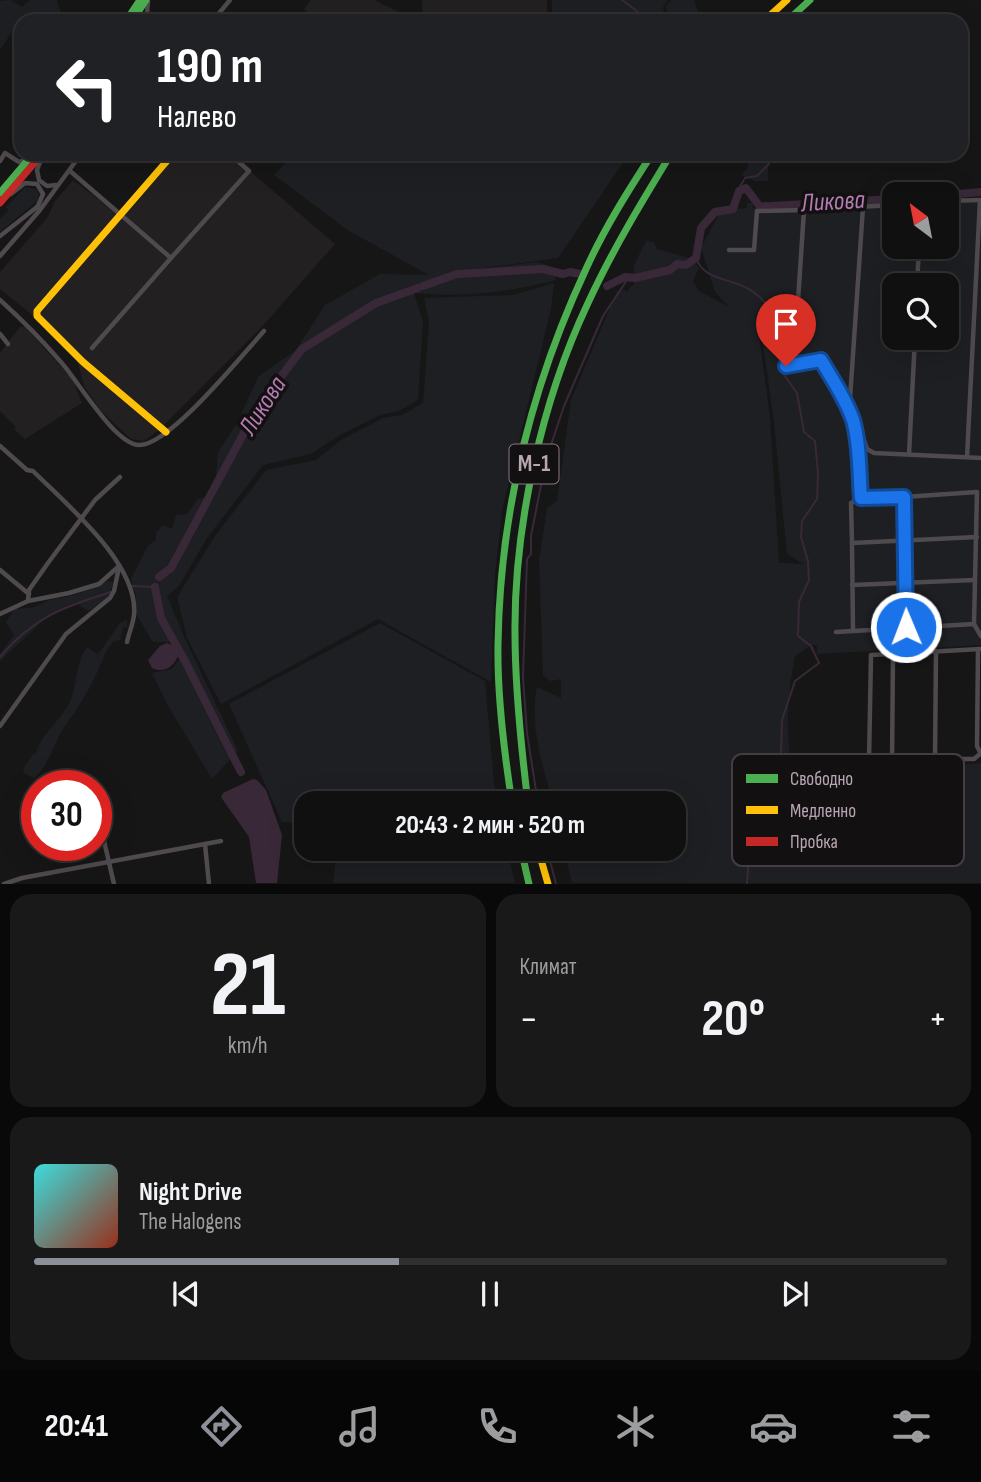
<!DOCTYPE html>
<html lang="ru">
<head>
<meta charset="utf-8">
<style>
  :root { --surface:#101010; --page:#191919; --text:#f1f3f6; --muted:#9c9d9f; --line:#303030; --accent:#8c9099 }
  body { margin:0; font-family:"Sofia Sans Condensed",sans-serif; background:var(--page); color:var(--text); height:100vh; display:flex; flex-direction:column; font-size:26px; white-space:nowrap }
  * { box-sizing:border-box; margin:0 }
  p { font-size:23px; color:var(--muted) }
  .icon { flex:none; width:38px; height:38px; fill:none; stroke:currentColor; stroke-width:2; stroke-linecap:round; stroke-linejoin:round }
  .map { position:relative; height:884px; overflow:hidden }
  .sheet { display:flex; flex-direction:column; gap:10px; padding:10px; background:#090909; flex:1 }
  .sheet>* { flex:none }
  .top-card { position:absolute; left:14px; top:14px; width:954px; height:147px; border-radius:21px; box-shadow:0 7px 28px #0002,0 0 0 2px var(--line); background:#202124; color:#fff; overflow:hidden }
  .needle { width:46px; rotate:328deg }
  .tools { position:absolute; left:882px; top:182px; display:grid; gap:14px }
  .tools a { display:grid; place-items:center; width:77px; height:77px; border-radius:14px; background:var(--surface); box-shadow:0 7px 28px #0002,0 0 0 2px var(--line); font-size:35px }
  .speed { position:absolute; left:21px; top:770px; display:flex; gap:14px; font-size:35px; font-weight:700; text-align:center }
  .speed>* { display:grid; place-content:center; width:91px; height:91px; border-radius:50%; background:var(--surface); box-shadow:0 7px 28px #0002,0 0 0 2px var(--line); line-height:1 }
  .speed .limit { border:10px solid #d22; background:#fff; color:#111 }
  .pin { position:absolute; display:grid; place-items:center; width:60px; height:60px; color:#fff; margin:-72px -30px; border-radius:50% 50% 50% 0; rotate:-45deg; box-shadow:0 0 7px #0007 }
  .pin .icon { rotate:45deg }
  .me { position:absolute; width:77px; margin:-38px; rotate:359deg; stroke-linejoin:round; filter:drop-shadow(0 0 5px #0008) }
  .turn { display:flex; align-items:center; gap:24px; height:147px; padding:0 28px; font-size:32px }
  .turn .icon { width:91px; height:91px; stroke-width:2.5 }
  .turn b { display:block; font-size:49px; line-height:60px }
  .big { font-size:52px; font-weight:700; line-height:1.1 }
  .sheet .tile { flex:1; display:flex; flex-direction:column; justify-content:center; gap:10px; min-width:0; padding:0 24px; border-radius:21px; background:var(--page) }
  .sheet .dial { align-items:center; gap:0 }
  .dial b { font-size:91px; line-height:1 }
  .song { display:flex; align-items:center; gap:21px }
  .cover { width:84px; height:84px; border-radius:10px; background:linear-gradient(135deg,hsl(180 70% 55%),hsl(10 70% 35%)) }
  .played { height:7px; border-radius:4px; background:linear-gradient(90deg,var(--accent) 40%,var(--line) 40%) }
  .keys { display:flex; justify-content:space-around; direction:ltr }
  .heat { display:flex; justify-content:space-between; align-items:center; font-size:38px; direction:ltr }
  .sheet .tiles { flex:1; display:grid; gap:10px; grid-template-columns:1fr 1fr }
  .tile:last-child { grid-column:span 2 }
  .trip { position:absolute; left:294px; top:791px; width:392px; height:70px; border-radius:21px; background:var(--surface); box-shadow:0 7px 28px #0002,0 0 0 2px var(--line); font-weight:700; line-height:70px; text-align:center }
  .tabs { display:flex; height:112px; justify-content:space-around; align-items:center; background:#060606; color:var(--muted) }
  .tabs .icon { width:49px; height:49px }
  .tabs .active { color:var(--accent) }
  .tabs b { font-size:32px; color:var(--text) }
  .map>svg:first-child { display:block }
  .built { fill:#232021 }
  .green { fill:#1d1f23; fill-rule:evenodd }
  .water { fill:#392938 }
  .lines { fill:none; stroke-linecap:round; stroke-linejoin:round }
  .stream { stroke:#392938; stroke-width:2 }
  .river { stroke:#392938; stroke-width:8 }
  .street { stroke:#4f4a4d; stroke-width:4.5 }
  .fast { stroke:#4caf50; stroke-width:7 }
  .slow { stroke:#ffc107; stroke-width:7 }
  .jam { stroke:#c62828; stroke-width:7 }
  .route-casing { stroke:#114b97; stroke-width:18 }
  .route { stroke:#1a73e8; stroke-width:12 }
  .labels { text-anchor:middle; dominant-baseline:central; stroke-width:7; stroke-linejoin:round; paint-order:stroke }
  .shield { fill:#121011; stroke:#867982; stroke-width:2 }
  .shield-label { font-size:23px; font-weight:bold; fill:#b8a6b3 }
  .water-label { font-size:26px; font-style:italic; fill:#b47cb0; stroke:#121011 }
  .key { fill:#121011; stroke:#443d42; stroke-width:2 }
  .key-label { font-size:19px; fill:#b8a6b3 }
</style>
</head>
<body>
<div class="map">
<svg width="981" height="884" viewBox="0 0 981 884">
  <rect width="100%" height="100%" fill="#161616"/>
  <!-- built -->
  <g class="built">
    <polygon points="311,0 374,0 417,21 317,21 304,9"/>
    <polygon points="422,0 547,0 547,21 423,21"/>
    <polygon points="178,154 230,154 335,244 260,329 159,430 144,441 131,439 101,411 84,386 78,363 31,314 0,289 0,272 47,218 55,201 73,180 122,217"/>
    <polygon points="20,327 25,327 73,380 82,403 25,439 15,430 15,426 0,411 0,353"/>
  </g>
  <!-- green -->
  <g class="green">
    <polygon points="10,0 22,7 30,0 57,0 63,21 37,21 23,15 0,50 0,1"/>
    <polygon points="552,0 668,0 663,7 666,21 552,21"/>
    <polygon points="671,0 694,0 702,21 669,21 666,6"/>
    <path d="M294,154H629L558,258L446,273L536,262L553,267L556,280C509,292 462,298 414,293L423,322L418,400L399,411L380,415L340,435L311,454L263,465L207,538L179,586L167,596L187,643L238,751L212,779L167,704L152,673L172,669L180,658L181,648L171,642H153L136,614V597L131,579L148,546L156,540V533L163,525L172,529L176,515L187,514L198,499L207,497L215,487L218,452L237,423L258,377L296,350L325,305L380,274L429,275L349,231L274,175Z"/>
    <polygon points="751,154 768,154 768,181 755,181 741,175 747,169"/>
    <polygon points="25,187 36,189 39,194 37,201 0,232 0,219 9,210 6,207"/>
    <path d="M981,198V645L817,654V645H812L795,656C787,698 785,732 793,774L816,777L843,801L858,800L871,792L893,771L981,763V883H572L564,849H674V803H553C543,767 529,723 537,687L561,698V679L550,681L543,675L539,560L547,508L557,501L571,400L617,291L624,289L626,292L634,284V265L646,241L654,242L657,249L692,259L699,268L693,281L699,291L729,307L715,292L701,248L721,210L747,208V203H752L753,208L894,202V247H947V199ZM894,285H947V338H894ZM759,335L762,336L774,423L787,554L803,564L779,563L770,417Z"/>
    <polygon points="554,283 551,309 502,511 495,574 491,682 378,619 221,704 187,638 177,597 215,536 266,470 316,460 341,440 383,418 402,415 423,403 429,322 424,298 513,295"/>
    <path d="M108,581L113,582C111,598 101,604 88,611L76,603L48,616L0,661V654L14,635L6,622L14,609L35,607L49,600L75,595Z"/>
    <path d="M127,620V628L123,627L120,640L113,642L106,651C97,676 83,702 67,723C54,740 51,764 34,778L24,773L23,769L34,753L36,754C41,733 63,719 71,699C78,680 75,665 87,647L97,654L99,653L120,623Z"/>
    <polygon points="380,623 485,681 494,783 498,803 306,803 306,823 282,822 229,704"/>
    <polygon points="337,849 507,849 515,883 333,883"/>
  </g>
  <!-- water -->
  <g class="water">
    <path d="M167,643L181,649C176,663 168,675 152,668L148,660L160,646Z"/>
    <polygon points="253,779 257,780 266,790 282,835 277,883 256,883 249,837 221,797 223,793"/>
  </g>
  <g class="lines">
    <!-- stream -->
    <g class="stream">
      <polyline points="622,0 650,21"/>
      <polyline points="651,21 661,21"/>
      <polyline points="745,178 757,176 769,164 764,154"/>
      <polyline points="742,190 740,186 744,180"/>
      <path d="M696,258C704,282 735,278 752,291C763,298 771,310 780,319L778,345L782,372L797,393L804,432L815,441L818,473L817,499L802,521L801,537L808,561L809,580L799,602L798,636L811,646L819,663L795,681L782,720L781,754L754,783L747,884"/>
      <polyline points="132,586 155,587"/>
      <path d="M0,657C34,617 63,607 111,592"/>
      <polyline points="754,783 807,781 832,791"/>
      <polyline points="538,803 527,733 523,677 527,559 531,554 531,536 546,460 564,406 603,316 629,277"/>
      <polyline points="547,849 556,884"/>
    </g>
    <!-- river -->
    <g class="river">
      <polyline points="947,195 981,192"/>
      <polyline points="771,206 894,199"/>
      <polyline points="423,286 457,274 543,269 563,274 570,272 580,274"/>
      <polyline points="607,286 625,277 635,278 670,270 677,264 686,265 696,258 701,228 715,212 733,209 739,191 746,188 760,207 766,206"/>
      <polyline points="159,577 171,568 258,407 302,349 376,303 418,288"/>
      <polyline points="155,587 161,618 186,663 241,772"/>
    </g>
    <!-- street -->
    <g class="street">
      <polyline points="148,2 147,13 151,21"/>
      <polyline points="220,12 230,0"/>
      <polyline points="42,157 37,170 39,180 47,186 56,185"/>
      <polyline points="0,161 5,153 19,162 27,159"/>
      <polyline points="70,171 171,258 92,348"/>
      <polyline points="11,194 25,183 37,184 43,194 37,208"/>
      <polyline points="947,201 980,200"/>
      <polyline points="863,207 850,399 867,449 874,453 981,458"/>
      <polyline points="0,236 37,207"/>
      <polyline points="729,250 754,250 757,211 804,210 894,205"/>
      <polyline points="0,256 40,210 81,154"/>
      <polyline points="171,258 249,171 230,154"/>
      <polyline points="917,285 919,247"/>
      <path d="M0,300C21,319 41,339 60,361C77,379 114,444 139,445C169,446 243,354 264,331"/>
      <polyline points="797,316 804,210"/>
      <polyline points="0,334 8,344"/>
      <polyline points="783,367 821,360 852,418 856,437 861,498"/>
      <path d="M0,446L27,470L33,471C66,504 139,564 134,615C133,624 129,633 127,642"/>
      <polyline points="909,454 915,338"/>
      <polyline points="967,457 980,200"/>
      <polyline points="904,497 861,498 851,503 852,543 977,537"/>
      <polyline points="852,543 853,630"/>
      <polyline points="0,570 29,594"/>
      <polyline points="852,585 975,580"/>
      <polyline points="28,601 29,590 48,563 95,500 120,477"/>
      <polyline points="0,614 28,601 69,593 99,584 119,566"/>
      <polyline points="906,627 904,497 977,492 974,624"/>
      <polyline points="836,632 974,624 981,636"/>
      <polyline points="978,649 977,746 981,754"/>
      <polyline points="981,649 871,655 869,761 872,763 915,764 920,759 974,759 981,753"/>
      <polyline points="0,726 66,634 110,598 114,591 119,567"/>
      <polyline points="935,759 936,651"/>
      <polyline points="892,764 893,653"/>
      <polyline points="98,815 114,884"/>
      <polyline points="205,844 209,884"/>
      <polyline points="4,884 22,878 221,841"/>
    </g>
    <!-- fast -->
    <g class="fast">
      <polyline points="126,21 140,0"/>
      <polyline points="132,21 146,0"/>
      <polyline points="787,21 810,0"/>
      <polyline points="0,193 33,154"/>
      <path d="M512,803C504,751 497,697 498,644C500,514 531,387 586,269C604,229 628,191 652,154"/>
      <path d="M528,803C521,746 515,690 515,633C514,525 542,400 588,303C612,251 641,203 671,154"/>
      <polyline points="521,849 529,884"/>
    </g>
    <!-- slow -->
    <g class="slow">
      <polyline points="764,21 787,0"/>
      <polyline points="166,432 83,362 37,316 37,311 173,154"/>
      <polyline points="538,849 548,884"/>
    </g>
    <!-- jam -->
    <polyline class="jam" points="0,203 42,154"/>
  </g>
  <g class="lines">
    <!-- route casing -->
    <g class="route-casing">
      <path id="route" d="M786,366L821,360C832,379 846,399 853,420C860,444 859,473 861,498L904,497L906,627"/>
    </g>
    <!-- route -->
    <use href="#route" class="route"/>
  </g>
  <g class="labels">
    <!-- shield labels -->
    <rect class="shield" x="509.5" y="444.5" width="49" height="39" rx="5"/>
    <g class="shield-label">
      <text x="534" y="464">М-1</text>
    </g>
    <!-- water labels -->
    <g class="water-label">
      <text transform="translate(833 202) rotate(-3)">Ликова</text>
      <text transform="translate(263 406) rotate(-57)">Ликова</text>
    </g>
  </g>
  <!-- legend -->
  <rect x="732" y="754" width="232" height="112" rx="10" class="key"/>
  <rect x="746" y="774" width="32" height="9" fill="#4caf50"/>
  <rect x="746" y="806" width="32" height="8" fill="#ffc107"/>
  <rect x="746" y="837" width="32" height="9" fill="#c62828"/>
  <g class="key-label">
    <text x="790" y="785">Свободно</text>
    <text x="790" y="817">Медленно</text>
    <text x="790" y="848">Пробка</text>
  </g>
</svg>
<div class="tools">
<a><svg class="needle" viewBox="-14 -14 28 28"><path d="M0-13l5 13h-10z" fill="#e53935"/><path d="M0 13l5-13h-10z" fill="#9c9d9f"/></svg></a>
<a><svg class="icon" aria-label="search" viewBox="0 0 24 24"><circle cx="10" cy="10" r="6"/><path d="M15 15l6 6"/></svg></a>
</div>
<div class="speed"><div class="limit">30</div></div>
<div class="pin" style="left:786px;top:366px;background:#d93025"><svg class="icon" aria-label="arrive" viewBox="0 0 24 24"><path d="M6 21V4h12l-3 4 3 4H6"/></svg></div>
<svg class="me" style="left:906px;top:627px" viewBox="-20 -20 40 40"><circle r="17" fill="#1a73e8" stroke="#fff" stroke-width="3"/><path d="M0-11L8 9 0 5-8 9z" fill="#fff"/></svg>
<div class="trip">20:43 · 2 мин · 520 m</div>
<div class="top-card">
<div class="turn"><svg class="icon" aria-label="left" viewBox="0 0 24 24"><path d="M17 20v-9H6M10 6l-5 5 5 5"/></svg><div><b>190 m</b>Налево</div></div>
</div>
</div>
<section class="sheet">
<div class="tiles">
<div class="tile dial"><b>21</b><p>km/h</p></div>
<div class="tile"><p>Климат</p>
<div class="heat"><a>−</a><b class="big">20°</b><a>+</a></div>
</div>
<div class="tile">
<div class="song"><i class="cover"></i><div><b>Night Drive</b><p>The Halogens</p></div></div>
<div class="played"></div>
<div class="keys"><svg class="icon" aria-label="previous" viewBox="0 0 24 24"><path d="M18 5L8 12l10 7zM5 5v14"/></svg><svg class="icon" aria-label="pause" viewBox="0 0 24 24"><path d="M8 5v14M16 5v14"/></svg><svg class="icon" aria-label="next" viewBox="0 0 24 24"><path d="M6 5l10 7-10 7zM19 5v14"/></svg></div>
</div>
</div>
</section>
<nav class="tabs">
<b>20:41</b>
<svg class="icon active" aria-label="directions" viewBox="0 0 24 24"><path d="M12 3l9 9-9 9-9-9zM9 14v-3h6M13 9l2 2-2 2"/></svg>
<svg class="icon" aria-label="music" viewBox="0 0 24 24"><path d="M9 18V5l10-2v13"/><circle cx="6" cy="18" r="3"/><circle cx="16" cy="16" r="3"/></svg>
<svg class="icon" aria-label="phone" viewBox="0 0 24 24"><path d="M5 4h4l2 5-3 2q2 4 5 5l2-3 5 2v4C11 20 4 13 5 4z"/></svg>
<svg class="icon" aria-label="climate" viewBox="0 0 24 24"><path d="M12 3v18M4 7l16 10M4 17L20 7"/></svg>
<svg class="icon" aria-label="car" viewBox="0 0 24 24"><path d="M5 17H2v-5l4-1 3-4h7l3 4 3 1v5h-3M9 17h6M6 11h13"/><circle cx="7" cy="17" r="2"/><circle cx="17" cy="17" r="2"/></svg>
<svg class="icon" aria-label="filters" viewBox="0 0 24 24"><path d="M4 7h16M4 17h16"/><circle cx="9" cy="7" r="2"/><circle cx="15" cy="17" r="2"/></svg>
</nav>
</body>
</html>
